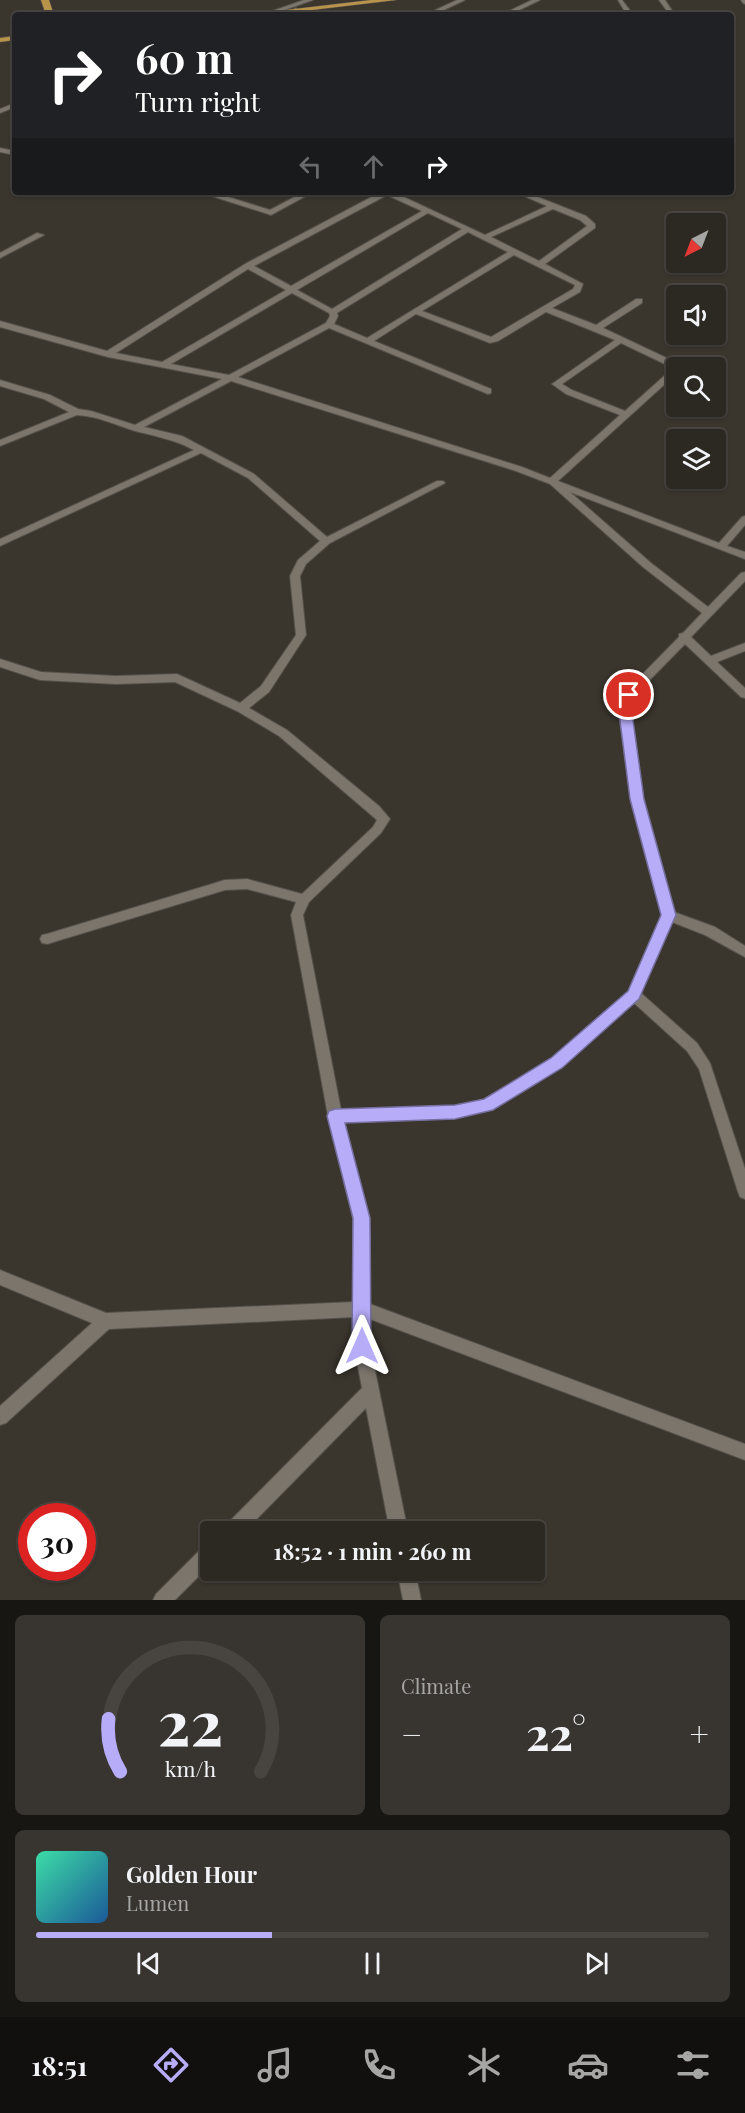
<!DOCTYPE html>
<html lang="en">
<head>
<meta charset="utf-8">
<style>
  :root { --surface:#2c2822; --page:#38342f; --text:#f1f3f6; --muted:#a6a6a5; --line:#484440; --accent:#b6acf8 }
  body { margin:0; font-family:"Playfair Display",serif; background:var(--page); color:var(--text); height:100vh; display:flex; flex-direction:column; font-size:22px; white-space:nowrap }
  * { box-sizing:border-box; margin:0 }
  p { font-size:20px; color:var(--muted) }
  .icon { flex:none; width:33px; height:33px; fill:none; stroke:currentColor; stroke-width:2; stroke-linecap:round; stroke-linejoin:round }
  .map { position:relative; height:1600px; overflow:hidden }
  .details { display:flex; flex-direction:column; gap:15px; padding:15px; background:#181613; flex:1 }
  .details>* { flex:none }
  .guide { position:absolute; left:12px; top:12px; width:722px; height:183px; border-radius:6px; box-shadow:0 2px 4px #0004,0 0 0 2px var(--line); background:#202124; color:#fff; overflow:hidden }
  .needle { width:39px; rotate:222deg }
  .fabs { position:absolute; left:666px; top:213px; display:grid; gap:12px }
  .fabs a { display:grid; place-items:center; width:60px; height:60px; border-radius:6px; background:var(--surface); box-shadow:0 2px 4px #0004,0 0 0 2px var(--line); font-size:30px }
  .speed { position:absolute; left:18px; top:1503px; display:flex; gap:12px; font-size:30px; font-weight:700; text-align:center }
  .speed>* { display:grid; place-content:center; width:78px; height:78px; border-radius:50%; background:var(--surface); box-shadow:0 2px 4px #0004,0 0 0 2px var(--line); line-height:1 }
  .speed .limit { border:9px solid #d22; background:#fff; color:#111 }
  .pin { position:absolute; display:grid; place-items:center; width:51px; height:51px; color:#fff; margin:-26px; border:3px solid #fff; border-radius:50%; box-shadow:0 2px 6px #0007 }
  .me { position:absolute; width:66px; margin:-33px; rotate:0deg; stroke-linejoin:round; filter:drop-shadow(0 0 4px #0008) }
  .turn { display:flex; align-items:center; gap:21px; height:126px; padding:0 24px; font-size:27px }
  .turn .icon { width:78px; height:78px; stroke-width:2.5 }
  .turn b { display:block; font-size:42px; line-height:51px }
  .lanes { display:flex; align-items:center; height:57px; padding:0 24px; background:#0003; justify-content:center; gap:30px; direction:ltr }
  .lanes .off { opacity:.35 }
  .big { font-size:45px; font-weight:700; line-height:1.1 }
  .details .widget { flex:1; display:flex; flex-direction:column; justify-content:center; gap:9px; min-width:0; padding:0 21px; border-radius:9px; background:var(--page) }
  .details .dial { align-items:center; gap:0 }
  .dial svg { height:156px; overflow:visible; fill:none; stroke:var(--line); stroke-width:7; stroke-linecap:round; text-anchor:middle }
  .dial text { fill:var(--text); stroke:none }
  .song { display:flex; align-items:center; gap:18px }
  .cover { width:72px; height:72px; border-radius:9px; background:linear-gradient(135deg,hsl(160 70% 55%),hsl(210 70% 35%)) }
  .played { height:6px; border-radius:3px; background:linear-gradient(90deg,var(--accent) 35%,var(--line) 35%) }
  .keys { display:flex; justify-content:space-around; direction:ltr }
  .heat { display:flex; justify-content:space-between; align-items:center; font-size:33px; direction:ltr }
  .details .tiles { flex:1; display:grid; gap:15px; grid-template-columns:1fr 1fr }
  .widget:last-child { grid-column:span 2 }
  .trip { position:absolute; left:200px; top:1521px; width:345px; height:60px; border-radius:6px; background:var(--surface); box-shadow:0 2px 4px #0004,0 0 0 2px var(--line); font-weight:700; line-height:60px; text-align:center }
  .menu { display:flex; height:96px; justify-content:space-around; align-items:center; background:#12100e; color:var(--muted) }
  .menu .icon { width:42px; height:42px }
  .menu .current { color:var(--accent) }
  .menu b { font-size:27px; color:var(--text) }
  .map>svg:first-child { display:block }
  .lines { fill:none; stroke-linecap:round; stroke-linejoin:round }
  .minor-casing { stroke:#55514a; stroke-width:2 }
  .primary-casing { stroke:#55514a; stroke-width:1 }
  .minor { fill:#7b756c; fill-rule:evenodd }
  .primary { fill:#b8934c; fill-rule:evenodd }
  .route { fill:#b6acf8; stroke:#7670a1; stroke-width:1.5 }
</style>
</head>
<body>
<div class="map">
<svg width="745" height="1600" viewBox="0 0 745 1600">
  <rect width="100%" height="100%" fill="#3a352d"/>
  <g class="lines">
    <!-- minor casing -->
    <g class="minor-casing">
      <g id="minor">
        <polygon points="304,0 313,0 270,15 261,15"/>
        <polygon points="457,0 465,0 433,15 425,15"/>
        <polygon points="532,0 540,0 509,15 501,15"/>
        <polygon points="618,0 622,0 632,13 667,11 659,0 665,0 675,15 627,15"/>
        <polygon points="741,0 745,0 745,4 743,3"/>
        <polygon points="295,8 309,14 310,15 302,15 293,11"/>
        <polygon points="15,103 15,107 0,113 0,109"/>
        <polygon points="0,148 15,151 15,155 0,152"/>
        <polygon points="199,192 225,192 222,195 270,210 304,192 313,192 271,215"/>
        <path d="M381,192H393L485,235L547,206L515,192H525L586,216L595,224V228L545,264L583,284L580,292L552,308L596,325L636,299H642V303L603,328L673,361L679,368H676V374L558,481L719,543L742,517L745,516V525L727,546L745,552V559L570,492L651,563L708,607L741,573L745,572V581L691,637L711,656L745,643V651L717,662L745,688V698L741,697L685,644L634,696L631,713L643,799L674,912L715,927L745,946V957L705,935L672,922L641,993L697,1043L710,1063L745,1169V1199L740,1197L738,1192L699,1069L687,1051L634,1003L561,1067L492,1109L455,1118L344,1122L369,1218L370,1304L745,1444V1460L370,1319V1346L408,1532H390L366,1408L244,1532H222L225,1526L362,1388L354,1346V1317L109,1329L6,1423L0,1425V1406L92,1323L0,1285V1270L106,1313L354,1302L353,1218L328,1116L291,915L296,902L247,889L225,890L47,944L42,943L40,939L42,935L47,934L225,880L247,879L302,894L373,827L377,820L279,736L237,711L175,682L116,684L40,680L0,667V659L41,672L116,676L177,674L240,703L261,686L296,635L290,576L298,560L320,541L248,478L201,453L0,546V539L194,450C174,439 153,436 132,430C114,424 96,416 77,415L0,446V440L69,412L44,399L0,386V380L50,395L78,409L91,411L135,425L222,379L108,357L0,327V321L107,351L245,264ZM387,195L422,211L291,286L254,266ZM553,209L580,220L587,226L539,261L491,237ZM428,213L462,229L332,309L297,290ZM468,232L508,252L367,338L334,324L338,316L337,313ZM514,255L575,285L573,289L491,337L422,311ZM248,269L286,290L162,362L116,353ZM292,293L329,313L330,316L326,323L229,375L171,364ZM546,312L615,340L552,384L566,394L620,415L550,478L522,467L238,377L329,328L488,394L491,393V389L374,341L416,314L490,343L498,341ZM621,343L667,365L672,369L625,411L572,390L562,384ZM231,381L516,471L550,484L643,567L702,613L683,633L679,634V637L625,692L619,713L631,799L662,915L629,992L551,1059L484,1100L455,1106L341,1110L303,915L309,902L381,833L390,819L379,806L287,730L249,708L269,692L306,635L300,576L306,564L330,543L445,483L443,481H437L327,537L254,474L182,436L144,427Z"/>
        <polygon points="37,233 44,235 0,258 0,253"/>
        <polygon points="210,1543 210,1565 175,1600 153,1600 156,1594 204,1546"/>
        <polygon points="397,1570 415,1570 421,1600 403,1600"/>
      </g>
    </g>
    <!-- primary casing -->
    <g class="primary-casing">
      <g id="primary">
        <polygon points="41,0 49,0 54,15 46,15"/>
        <polygon points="371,0 396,0 270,15 244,15"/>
        <polygon points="15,36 15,40 0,42 0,38"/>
      </g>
    </g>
    <!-- minor -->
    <use href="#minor" class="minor"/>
    <!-- primary -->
    <use href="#primary" class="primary"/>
  </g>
  <!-- route -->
  <polygon class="route" points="629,691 635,695 632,713 644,799 676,915 639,999 562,1068 493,1110 455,1119 345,1123 370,1218 371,1346 368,1352 362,1355 355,1352 352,1346 353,1218 327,1116 329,1111 335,1109 455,1105 484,1099 551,1058 628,991 661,915 630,799 619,713 622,695"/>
</svg>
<div class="fabs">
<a><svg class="needle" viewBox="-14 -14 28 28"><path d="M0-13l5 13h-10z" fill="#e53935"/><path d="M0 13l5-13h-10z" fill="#a6a6a5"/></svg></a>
<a><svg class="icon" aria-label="sound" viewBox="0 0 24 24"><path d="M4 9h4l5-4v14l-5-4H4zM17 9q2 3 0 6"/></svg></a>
<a><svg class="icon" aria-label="search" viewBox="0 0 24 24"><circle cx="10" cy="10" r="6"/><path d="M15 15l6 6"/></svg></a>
<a><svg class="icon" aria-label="layers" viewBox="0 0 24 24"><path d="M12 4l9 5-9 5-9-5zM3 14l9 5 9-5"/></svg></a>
</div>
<div class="speed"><div class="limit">30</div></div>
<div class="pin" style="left:629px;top:695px;background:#d93025"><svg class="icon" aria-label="arrive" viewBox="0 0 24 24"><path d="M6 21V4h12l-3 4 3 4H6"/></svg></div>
<svg class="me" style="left:362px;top:1346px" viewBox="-20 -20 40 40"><path d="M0-17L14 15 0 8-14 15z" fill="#b6acf8" stroke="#fff" stroke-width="4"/></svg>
<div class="trip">18:52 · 1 min · 260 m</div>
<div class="guide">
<div class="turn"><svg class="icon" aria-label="right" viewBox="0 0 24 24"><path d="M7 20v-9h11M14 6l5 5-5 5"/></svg><div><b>60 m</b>Turn right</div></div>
<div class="lanes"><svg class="icon off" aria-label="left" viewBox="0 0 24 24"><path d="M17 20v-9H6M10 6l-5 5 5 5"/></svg><svg class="icon off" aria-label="ahead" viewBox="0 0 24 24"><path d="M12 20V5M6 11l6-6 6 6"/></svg><svg class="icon" aria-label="right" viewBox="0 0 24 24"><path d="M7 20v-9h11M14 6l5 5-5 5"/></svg></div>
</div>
</div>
<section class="details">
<div class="tiles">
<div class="widget dial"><svg viewBox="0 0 100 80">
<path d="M14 69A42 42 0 1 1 86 69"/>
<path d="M14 69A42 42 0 0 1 8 42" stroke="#b6acf8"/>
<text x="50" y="56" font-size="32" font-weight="700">22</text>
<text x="50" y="72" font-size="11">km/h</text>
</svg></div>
<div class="widget"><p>Climate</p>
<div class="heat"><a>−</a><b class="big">22°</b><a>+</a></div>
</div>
<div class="widget">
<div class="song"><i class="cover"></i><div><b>Golden Hour</b><p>Lumen</p></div></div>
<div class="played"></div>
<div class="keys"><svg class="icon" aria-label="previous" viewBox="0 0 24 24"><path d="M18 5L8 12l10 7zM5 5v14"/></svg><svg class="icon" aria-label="pause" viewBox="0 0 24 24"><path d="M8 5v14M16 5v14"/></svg><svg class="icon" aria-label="next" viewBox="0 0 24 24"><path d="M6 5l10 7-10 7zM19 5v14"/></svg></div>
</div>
</div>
</section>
<nav class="menu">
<b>18:51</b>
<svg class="icon current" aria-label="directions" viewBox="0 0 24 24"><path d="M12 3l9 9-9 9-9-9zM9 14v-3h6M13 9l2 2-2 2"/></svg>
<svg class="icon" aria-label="music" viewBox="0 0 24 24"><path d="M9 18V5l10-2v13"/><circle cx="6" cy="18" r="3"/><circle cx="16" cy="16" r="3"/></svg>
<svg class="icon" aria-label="phone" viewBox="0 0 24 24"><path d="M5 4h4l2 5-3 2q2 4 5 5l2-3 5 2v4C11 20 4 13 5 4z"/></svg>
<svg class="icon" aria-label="climate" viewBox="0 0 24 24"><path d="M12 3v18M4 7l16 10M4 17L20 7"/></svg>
<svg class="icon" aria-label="car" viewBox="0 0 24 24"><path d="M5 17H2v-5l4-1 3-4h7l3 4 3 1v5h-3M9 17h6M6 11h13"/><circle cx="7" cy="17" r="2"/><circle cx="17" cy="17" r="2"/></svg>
<svg class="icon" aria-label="filters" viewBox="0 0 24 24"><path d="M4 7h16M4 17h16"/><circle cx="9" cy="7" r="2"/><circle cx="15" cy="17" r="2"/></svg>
</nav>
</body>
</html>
